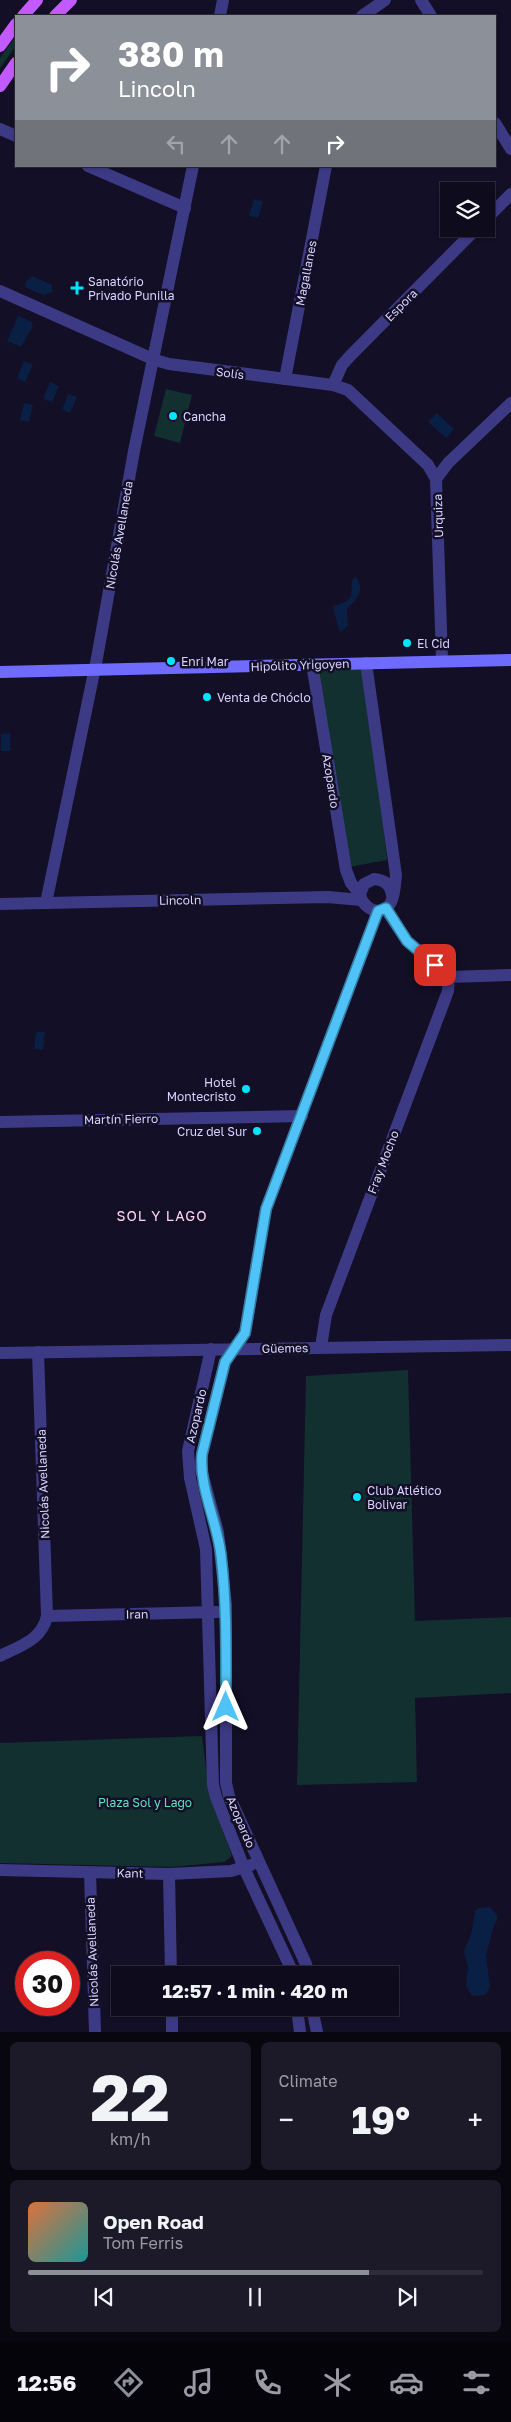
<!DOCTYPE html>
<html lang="en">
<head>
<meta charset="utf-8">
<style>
  :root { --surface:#0e0b1c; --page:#1c1929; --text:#f1f3f6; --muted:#9b9ba3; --line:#2e2b3b; --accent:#8c9099 }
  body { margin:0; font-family:"Golos Text",sans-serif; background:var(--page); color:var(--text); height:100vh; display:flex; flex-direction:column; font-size:19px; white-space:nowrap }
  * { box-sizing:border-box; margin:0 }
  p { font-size:16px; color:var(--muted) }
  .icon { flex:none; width:28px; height:28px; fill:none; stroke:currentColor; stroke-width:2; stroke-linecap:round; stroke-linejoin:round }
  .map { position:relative; height:2032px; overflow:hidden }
  .sheet { display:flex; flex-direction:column; gap:10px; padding:10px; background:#08060f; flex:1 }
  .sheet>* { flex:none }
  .banner { position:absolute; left:15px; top:15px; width:481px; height:152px; border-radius:0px; box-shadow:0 1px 4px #0004,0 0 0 1px var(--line); background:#8c9099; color:#fff; overflow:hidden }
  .fabs { position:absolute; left:440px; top:182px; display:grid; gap:10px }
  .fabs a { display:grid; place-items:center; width:55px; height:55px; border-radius:0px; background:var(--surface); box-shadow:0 1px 4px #0004,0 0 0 1px var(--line); font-size:25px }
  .speed { position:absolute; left:15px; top:1951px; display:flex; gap:10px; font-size:25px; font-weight:700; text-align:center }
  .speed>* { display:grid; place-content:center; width:65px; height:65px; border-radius:50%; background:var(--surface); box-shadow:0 1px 4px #0004,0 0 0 1px var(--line); line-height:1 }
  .speed .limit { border:8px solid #d22; background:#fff; color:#111 }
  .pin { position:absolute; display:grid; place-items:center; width:42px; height:42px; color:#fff; margin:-21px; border-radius:10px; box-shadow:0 2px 8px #0006 }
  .me { position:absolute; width:55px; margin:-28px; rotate:0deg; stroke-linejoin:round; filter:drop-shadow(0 0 4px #0008) }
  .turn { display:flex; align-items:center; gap:18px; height:105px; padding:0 20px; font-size:22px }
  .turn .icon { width:65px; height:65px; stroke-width:2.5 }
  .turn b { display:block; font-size:35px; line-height:42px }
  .lanes { display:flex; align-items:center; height:48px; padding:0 20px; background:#0003; justify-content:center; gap:25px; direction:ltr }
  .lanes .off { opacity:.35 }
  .big { font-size:38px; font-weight:700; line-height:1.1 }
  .sheet .widget { flex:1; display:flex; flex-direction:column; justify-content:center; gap:8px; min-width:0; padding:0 18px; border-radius:8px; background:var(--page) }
  .sheet .dial { align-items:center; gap:0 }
  .dial b { font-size:65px; line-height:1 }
  .song { display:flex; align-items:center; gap:15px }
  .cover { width:60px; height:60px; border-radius:8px; background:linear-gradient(135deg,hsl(20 70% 55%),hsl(180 70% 35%)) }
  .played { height:5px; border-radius:2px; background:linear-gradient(90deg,var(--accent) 75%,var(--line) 75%) }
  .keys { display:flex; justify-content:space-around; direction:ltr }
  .heat { display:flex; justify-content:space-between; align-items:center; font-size:28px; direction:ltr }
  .sheet .tiles { flex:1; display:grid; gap:10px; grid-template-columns:1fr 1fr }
  .widget:last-child { grid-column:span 2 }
  .trip { position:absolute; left:111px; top:1966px; width:288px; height:50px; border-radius:0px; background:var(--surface); box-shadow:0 1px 4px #0004,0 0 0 1px var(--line); font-weight:700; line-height:50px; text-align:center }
  .dock { display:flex; height:80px; justify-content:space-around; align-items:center; background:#06040b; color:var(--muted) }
  .dock .icon { width:35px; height:35px }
  .dock .active { color:var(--accent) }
  .dock b { font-size:22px; color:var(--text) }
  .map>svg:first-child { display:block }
  .green { fill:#12302f }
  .water { fill:#0a1f44 }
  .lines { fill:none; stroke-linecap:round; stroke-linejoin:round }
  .street { stroke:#3d3a85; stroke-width:12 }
  .secondary { stroke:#6f6bff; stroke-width:12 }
  .primary { stroke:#c25bff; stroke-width:12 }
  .route-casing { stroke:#337fa1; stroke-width:12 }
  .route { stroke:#4fc3f7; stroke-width:9 }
  .poi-dot { fill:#00e5ff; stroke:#130f26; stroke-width:2 }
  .labels { text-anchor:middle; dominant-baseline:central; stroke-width:5; stroke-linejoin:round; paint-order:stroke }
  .street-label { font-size:12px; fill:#d9d4ff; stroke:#130f26 }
  .poi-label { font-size:12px; fill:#d9d4ff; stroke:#130f26; text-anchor:start }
  .park-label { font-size:12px; fill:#5fe0c0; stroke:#130f26 }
  .neighbourhood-label { font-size:14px; letter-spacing:1px; fill:#ffd6f0; stroke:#130f26 }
</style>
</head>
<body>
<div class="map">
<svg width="511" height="2032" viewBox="0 0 511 2032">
  <rect width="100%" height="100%" fill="#130f26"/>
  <!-- green -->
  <g class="green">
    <polygon points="16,36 16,46 0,68 0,58"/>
    <polygon points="166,389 192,395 180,443 154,436"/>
    <polygon points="366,663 387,860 349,867 312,664"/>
    <polygon points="408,1370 415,1621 511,1617 511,1693 415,1698 417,1782 297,1785 306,1376"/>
    <polygon points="202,1736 209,1792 232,1856 224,1862 172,1867 0,1863 0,1743"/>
  </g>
  <!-- water -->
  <g class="water">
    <polygon points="254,199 263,201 258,218 249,216"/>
    <polygon points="32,276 52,285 52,292 43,295 25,287 26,282"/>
    <polygon points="18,316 32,322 33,326 21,347 7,341"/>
    <polygon points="24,361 33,365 25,382 17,378"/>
    <polygon points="50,382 59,386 52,402 43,399"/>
    <polygon points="68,394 77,397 70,413 62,410"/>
    <polygon points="24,403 33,405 29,422 20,420"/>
    <polygon points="437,413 454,429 446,438 428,422"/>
    <path d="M354,578H357C365,592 356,599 347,609L348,625L342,631H339L333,606L345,602L351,597L352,580Z"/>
    <polygon points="10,733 10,751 1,751 1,734"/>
    <polygon points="36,1032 45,1032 43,1050 34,1049"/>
    <polygon points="490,1907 497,1915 497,1920 493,1928 486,1956 490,1987 485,1995 472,1996 466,1986 468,1967 464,1952 472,1931 475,1911 479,1908"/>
  </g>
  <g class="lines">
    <!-- street -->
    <g class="street">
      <polyline points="421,0 431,16"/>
      <polyline points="220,16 223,0"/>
      <polyline points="362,16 385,0"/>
      <polyline points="495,123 511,149"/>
      <polyline points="0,129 16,136"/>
      <polyline points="88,166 185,208"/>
      <polyline points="486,219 511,194"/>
      <polyline points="0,291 155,360 169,364 333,385 348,390 428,465 436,479"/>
      <polyline points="285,379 326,166"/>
      <polyline points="333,385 342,365 351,355 476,229"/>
      <polyline points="442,660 436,479 448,463 511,403"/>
      <path d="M366,663L396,875C395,884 395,894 391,902C383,919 362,909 360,894L364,884L374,879C385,880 391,885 392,896"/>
      <polyline points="312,664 346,870 351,883 360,894"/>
      <polyline points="46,903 97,658 134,451 193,166"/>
      <polyline points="0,904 328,897 361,900"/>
      <polyline points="385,908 407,941 449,977 511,975"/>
      <polyline points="0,1122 302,1116"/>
      <polyline points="321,1347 326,1315 448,991 449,977"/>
      <polyline points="211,1349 188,1451 190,1478 206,1549 213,1785 216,1797 244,1868 294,1975"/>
      <polyline points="0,1353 511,1345"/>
      <polyline points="47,1616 217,1612"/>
      <path d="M0,1656C20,1646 42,1640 47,1616L38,1352"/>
      <polyline points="0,1870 169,1874 231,1871 251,1865"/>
      <polyline points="90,1873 95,2032"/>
      <polyline points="169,1874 171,1975"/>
      <polyline points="309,1975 306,1964 229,1796 226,1783 226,1605 218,1532 201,1469 202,1454 225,1362 245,1333 266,1209 378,911"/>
      <polyline points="172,2008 172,2032"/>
      <polyline points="297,2008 300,2032"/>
      <polyline points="312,2008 317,2032"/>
    </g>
    <!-- secondary -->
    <polyline class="secondary" points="0,672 511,660"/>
    <!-- primary -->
    <g class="primary">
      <polyline points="23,16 37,0"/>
      <polyline points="55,16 71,0"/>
      <polyline points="0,46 16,24"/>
      <polyline points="0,86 16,63"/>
    </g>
  </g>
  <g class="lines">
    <!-- route casing -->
    <g class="route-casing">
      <path id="route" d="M226,1707C226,1656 227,1606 221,1555C217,1521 199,1488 202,1454L225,1362L245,1333L266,1209L378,911L386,908L407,941L435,965"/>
    </g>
    <!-- route -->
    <use href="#route" class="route"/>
  </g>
  <!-- markers -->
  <g class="poi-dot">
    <path d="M74.5 280.5h5v5h5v5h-5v5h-5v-5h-5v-5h5z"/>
    <circle cx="173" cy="416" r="5"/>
    <circle cx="407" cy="643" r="5"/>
    <circle cx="171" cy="661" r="5"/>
    <circle cx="207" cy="697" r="5"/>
    <circle cx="246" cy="1089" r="5"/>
    <circle cx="257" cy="1131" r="5"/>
    <circle cx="357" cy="1497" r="5"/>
  </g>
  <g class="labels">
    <!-- street labels -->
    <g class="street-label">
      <text transform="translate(306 273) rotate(-79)">Magallanes</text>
      <text transform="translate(401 305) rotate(-45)">Espora</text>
      <text transform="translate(230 373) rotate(7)">Solís</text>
      <text transform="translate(438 516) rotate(-92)">Urquiza</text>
      <text transform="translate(119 535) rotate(-80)">Nicolás Avellaneda</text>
      <text transform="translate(300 665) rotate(-2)">Hipólito Yrigoyen</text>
      <text transform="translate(331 781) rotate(81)">Azopardo</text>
      <text transform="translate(180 900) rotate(-1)">Lincoln</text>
      <text transform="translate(121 1119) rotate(-1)">Martín Fierro</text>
      <text transform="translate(383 1162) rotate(-69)">Fray Mocho</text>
      <text transform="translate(285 1348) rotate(-1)">Güemes</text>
      <text transform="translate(196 1416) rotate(-77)">Azopardo</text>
      <text transform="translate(43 1484) rotate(-92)">Nicolás Avellaneda</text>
      <text transform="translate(137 1614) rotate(-1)">Iran</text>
      <text transform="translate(241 1822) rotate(67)">Azopardo</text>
      <text transform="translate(130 1873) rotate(1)">Kant</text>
      <text transform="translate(92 1952) rotate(-92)">Nicolás Avellaneda</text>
    </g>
    <!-- poi labels -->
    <g class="poi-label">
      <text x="88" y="281">Sanatório<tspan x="88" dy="14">Privado Punilla</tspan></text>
      <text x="183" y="416">Cancha</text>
      <text x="417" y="643">El Cid</text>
      <text x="181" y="661">Enri Mar</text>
      <text x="217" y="697">Venta de Chóclo</text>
      <text x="236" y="1082" text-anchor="end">Hotel<tspan x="236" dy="14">Montecristo</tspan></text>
      <text x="247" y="1131" text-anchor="end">Cruz del Sur</text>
      <text x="367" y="1490">Club Atlético<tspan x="367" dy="14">Bolivar</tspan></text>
    </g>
    <!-- park labels -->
    <g class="park-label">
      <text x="145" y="1802">Plaza Sol y Lago</text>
    </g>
    <!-- neighbourhood labels -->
    <g class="neighbourhood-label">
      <text x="162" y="1215">SOL Y LAGO</text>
    </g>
  </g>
</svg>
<div class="fabs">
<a><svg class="icon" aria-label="layers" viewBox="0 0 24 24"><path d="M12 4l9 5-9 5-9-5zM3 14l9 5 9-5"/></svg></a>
</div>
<div class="speed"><div class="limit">30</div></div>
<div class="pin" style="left:435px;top:965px;background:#d93025"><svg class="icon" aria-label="arrive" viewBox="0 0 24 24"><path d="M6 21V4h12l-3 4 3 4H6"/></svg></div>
<svg class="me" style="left:226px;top:1707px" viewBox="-20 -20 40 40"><path d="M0-17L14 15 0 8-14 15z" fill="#4fc3f7" stroke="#fff" stroke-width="4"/></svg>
<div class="trip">12:57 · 1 min · 420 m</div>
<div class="banner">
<div class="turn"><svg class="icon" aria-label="right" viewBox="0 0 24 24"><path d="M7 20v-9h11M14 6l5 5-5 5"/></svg><div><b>380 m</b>Lincoln</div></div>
<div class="lanes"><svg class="icon off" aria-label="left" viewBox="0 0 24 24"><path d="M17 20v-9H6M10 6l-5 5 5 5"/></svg><svg class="icon off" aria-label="ahead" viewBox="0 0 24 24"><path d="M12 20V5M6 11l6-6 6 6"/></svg><svg class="icon off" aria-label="ahead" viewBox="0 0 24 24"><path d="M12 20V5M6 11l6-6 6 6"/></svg><svg class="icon" aria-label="right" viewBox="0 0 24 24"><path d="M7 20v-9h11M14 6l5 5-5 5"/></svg></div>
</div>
</div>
<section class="sheet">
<div class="tiles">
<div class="widget dial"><b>22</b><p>km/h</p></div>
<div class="widget"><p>Climate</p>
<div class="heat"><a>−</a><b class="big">19°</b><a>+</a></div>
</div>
<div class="widget">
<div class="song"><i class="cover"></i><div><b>Open Road</b><p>Tom Ferris</p></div></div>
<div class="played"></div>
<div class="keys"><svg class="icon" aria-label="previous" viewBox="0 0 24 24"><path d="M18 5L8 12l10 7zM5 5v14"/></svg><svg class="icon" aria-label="pause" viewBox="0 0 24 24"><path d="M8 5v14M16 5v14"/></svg><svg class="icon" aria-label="next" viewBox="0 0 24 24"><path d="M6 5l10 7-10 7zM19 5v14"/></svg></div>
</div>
</div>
</section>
<nav class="dock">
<b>12:56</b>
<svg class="icon active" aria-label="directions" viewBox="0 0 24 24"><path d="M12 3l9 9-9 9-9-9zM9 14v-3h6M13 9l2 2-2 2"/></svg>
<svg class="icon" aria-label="music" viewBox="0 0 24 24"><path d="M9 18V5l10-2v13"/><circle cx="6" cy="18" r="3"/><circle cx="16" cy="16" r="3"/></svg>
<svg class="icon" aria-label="phone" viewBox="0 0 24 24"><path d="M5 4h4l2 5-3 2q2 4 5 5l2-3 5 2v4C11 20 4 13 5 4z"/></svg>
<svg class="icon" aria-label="climate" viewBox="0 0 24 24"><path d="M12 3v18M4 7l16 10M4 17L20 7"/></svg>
<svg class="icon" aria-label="car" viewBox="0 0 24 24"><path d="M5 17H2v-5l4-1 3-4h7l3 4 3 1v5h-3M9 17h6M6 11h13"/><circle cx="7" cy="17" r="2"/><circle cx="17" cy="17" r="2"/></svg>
<svg class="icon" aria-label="filters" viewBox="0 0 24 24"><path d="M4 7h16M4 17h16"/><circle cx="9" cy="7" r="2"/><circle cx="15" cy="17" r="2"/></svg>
</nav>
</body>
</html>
